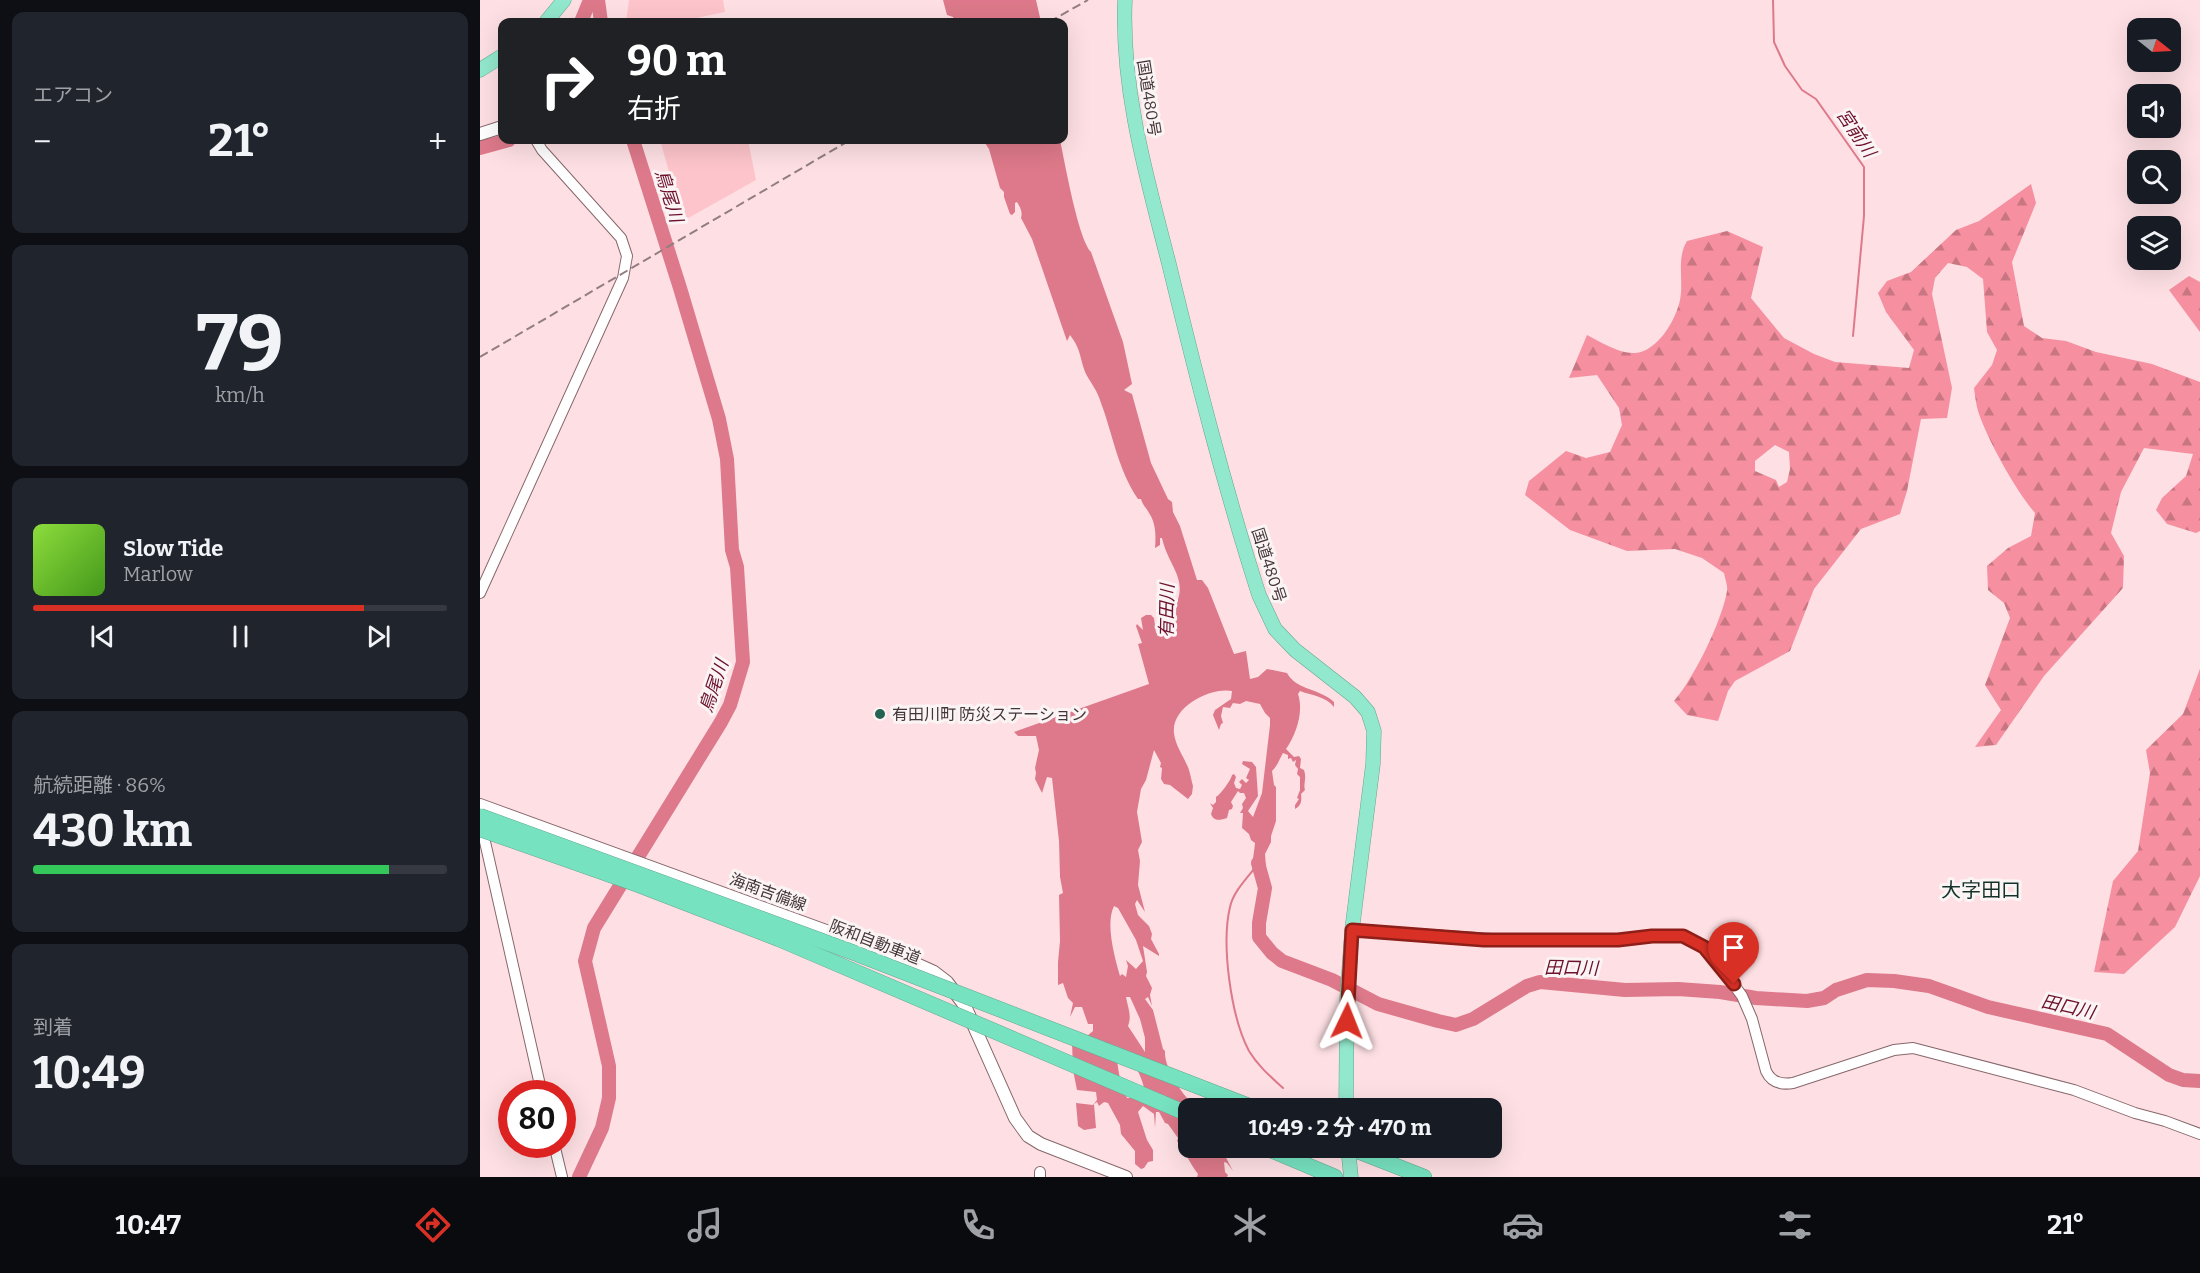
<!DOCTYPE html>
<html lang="ja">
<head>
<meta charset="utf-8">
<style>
  :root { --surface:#171b24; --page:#20242c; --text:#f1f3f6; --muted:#9ea1a6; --line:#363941; --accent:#d93025 }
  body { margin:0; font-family:Bitter,"Noto Sans JP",serif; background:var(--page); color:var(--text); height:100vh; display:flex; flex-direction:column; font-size:22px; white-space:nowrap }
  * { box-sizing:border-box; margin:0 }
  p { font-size:20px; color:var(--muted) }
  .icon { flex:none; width:33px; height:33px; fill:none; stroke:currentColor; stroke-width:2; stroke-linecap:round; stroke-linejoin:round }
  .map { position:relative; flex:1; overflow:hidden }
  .side { display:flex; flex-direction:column; gap:12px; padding:12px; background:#0d0f14; width:480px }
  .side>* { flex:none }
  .banner { position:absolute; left:18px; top:18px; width:570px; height:126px; border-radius:12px; box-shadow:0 6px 24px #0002; background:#202124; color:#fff; overflow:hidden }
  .needle { width:39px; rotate:108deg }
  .fabs { position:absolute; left:1647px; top:18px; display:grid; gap:12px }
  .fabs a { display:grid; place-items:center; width:54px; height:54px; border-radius:12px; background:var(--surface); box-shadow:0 6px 24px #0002; font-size:30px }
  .speed { position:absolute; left:18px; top:1080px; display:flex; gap:12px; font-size:30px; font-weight:700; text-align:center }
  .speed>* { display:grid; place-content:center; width:78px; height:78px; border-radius:50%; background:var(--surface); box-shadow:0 6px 24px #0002; line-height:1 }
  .speed .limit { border:9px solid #d22; background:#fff; color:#111 }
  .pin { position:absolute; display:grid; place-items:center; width:51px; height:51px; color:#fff; margin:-62px -26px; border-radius:50% 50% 50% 0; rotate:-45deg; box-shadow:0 0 6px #0007 }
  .pin .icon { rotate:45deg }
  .me { position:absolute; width:66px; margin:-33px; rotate:2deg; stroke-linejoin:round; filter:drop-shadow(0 0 4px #0008) }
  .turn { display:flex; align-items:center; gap:21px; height:126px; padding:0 30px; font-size:27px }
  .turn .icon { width:78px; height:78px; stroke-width:2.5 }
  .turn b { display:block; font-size:42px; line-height:51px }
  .big { font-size:45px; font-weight:700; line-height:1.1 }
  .side .card { flex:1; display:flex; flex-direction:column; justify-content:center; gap:9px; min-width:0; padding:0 21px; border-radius:12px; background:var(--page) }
  .side .dial { align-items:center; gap:0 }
  .dial b { font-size:78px; line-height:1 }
  .song { display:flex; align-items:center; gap:18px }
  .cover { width:72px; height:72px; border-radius:9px; background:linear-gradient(135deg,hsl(90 70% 55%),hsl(100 70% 35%)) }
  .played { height:6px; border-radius:3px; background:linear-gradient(90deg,var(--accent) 80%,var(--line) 80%) }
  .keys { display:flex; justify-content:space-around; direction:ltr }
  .heat { display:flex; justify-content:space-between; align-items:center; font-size:33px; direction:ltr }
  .charge { height:9px; border-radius:4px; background:linear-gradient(90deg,#34c759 86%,var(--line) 0) }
  .trip { position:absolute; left:698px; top:1098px; width:324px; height:60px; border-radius:12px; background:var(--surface); box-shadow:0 6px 24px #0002; font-weight:700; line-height:60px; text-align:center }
  .tabs { display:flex; height:96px; justify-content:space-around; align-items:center; background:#090b0e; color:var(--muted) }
  .tabs .icon { width:42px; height:42px }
  .tabs .on { color:var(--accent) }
  .tabs b { font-size:27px; color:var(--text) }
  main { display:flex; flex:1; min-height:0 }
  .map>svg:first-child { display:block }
  .forest { fill:url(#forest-firs); fill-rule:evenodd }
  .green { fill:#fdc4cb }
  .water { fill:#dd798a; fill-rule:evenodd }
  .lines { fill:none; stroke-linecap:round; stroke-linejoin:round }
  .stream { stroke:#dd798a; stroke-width:2 }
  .river { stroke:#dd798a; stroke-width:14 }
  .tertiary-casing { stroke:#86676b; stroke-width:12 }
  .secondary-casing { stroke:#86676b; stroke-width:14 }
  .trunk-casing { stroke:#64a690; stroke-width:15 }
  .motorway-casing { stroke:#64a690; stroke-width:16 }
  .tertiary { stroke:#fff; stroke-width:10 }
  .secondary { stroke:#fff; stroke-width:12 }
  .trunk { stroke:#92e8cc; stroke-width:14 }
  .motorway { stroke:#76e2c0; stroke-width:15 }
  .rail { stroke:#927e80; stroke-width:2; stroke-dasharray:9 4.5; stroke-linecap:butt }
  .motorway-bridge-casing { stroke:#64a690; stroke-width:16; stroke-linecap:butt }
  .motorway-bridge { stroke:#76e2c0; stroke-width:15 }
  .route-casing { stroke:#8d1f18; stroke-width:15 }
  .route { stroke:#d93025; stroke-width:10 }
  .poi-dot { fill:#246351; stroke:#fbf4f5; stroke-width:2 }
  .labels { text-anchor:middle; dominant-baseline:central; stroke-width:6; stroke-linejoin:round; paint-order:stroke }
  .street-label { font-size:16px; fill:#443638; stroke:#fbf4f5 }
  .poi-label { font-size:16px; fill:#443638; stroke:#fbf4f5; text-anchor:start }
  .water-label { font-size:18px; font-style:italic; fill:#6c102b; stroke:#fbf4f5 }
  .quarter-label { font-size:20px; fill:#133128; stroke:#fbf4f5 }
</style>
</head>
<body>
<main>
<section class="side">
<div class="card"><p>エアコン</p>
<div class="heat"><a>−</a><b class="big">21°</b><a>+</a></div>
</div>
<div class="card dial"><b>79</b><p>km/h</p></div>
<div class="card">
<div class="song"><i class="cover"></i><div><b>Slow Tide</b><p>Marlow</p></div></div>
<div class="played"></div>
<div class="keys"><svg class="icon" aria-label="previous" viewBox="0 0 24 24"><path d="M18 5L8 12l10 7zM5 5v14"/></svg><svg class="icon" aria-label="pause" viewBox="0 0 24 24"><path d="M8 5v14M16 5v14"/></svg><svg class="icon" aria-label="next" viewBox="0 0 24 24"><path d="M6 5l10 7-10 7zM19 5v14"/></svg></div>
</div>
<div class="card"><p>航続距離 · 86%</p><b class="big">430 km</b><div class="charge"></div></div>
<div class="card"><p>到着</p><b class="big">10:49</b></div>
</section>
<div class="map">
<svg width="1720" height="1177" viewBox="0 0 1720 1177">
  <defs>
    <pattern id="forest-firs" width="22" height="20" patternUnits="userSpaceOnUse" patternTransform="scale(1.5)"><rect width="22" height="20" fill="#f68fa0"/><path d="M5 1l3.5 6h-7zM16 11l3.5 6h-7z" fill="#c97683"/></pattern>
  </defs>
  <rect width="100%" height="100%" fill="#fee0e4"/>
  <!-- forest -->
  <g class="forest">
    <path d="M1551,184L1556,203L1532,262L1544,326L1562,338L1586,341L1616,352L1672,364L1720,382V531L1716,533L1687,524L1676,510L1682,498L1706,476L1713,454L1664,448L1641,492L1631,533L1644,556L1643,588L1564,676L1516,745L1495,747L1521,710L1505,685L1530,618L1524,603L1508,590L1507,566L1528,548L1551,536L1555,513C1536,491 1507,439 1498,411C1496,404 1495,396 1494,388L1512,365L1517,350L1507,332L1503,279L1487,267L1468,263L1455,278L1452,294L1472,388L1467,418L1441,419L1427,491L1420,514L1381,529L1334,589L1310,651L1255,681L1248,691L1238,721L1207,715L1194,701C1214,678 1242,621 1247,591C1248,586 1245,579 1244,573L1222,558L1195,549L1147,551L1090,530L1045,495L1049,481L1086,451L1106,458L1130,452L1142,425L1139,408L1117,375L1089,378L1107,335C1121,342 1139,354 1155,353C1177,352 1196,320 1200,300C1204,280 1196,259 1207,241L1247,231L1283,247L1271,298L1304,338L1334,354L1355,362L1429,368L1434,350L1406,312L1398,293L1407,281L1431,272L1476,230L1499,221ZM1295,445L1309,452L1310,469L1307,482L1299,487L1296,480L1275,471V461Z"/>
    <polygon points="1709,276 1720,282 1720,332 1689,290"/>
    <polygon points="1720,669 1720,876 1695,927 1644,974 1614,972 1633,881 1658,851 1670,773 1666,750 1703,714"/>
  </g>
  <!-- green -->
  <g class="green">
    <polygon points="149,0 243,0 245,12 197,22 146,22"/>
    <polygon points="180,140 268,140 276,180 203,221"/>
  </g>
  <!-- water -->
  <g class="water">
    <polygon points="463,0 556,0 561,22 475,22 473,17 467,15"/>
    <path d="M503,140H580C585,163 598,238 611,252L643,342L652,384L644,390L652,394L671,463L688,499L692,502L693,512L700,526L717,580H722L728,588L754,654L766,651L770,679L778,677L787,669L807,673C816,690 841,689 854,702V707C845,696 833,696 820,691L818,694C824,712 816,735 806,749L814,757L819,756L821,759L820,768L824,770C827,779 823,784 825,790L821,794C822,801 821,806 815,809V805L819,799L817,798L820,790V777L817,774L818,769L815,765L816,760L813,762L811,758L808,759V755L803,753C799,760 798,765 792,771L794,785L796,787V821L791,836V842L785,854L786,867L783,868L787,872V881C766,879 774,858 775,843L771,840L769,834L762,828L763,813H760L763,808L762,804L766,798L764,793H760L758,791L751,802L753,806L752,809L749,810L747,818C740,820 734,822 731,814L733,808L730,803L733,805L736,802V797C741,794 751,780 752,775L754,774L756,777L754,783L756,788L760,789L762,785L759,782L762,779L766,783L769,780L766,778L770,769L762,764L763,761L772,762L776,767L778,796L768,811L773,817L782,793L790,725V718L785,713L780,704L766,701L760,704L753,703L750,708L743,707L741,716L743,723L741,724L739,730L733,715L735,710L751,699L752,691C730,687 691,707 694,733C695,744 702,754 706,763C710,770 711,779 713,786L712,794L708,799L690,785L684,784L681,779L682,768L680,767L681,763L674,750L666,780L661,789L657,812L662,842L658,850L660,861L658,885L665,912L657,900L655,904L658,915L669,926L672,934L671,939L679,954V956L663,946L667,972L666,976L672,988L670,995L672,1006L668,997L665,999L673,1010L683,1049L685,1051C684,1069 703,1096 717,1108H708V1148H741L753,1171L747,1163L744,1162L745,1172L748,1175L747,1177H717L718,1174C710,1164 705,1151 697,1141L698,1138L688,1124L685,1123L679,1112H676L675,1128L674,1114L663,1106L658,1112L667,1140L673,1150V1161L668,1162L664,1168L661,1169L655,1164V1151L641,1134L640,1125L628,1103L624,1102L619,1106L617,1102L614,1104L616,1128L604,1130L598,1126L596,1103L613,1105L617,1100L616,1092L597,1090L593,1070L592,1042L607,1036L613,1031V1024H608L602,1007H595L590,1017L593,1003L588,998L583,983L578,985V962L580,941L579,895L583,893L580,877L579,841L572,778L567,777L562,793L555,779L556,773L555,768L559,750L556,736H538L534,732L669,684L658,644L662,643L656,626L657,624L663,630L661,618L666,615H671L674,618L676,633C686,628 684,624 690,616C713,580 689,570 682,538H680V545L675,548C676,536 676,523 669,513C666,507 663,506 661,499H658C638,470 633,435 621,403C618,392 611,383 606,374C599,357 602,351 590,335L587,341L552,239L541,218C543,212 540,207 537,202L535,203V212L532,215L530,214L524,197V192L520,188L509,149ZM634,906L638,908L656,940L663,961L656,969L646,960L648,966L646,977L642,974L640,976C635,958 625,924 634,906ZM646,997H650L660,1019L665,1038V1052L648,1026C652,1016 648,1008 646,997ZM635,1046C652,1054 661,1074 665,1091L658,1098H647C638,1080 638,1064 635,1046Z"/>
  </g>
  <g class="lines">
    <!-- stream -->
    <g class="stream">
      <polyline points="1293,0 1294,42 1305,66 1322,90 1336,99 1384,167 1384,216 1373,336"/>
      <path d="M774,869C765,880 753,893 750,907C741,945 751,1017 769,1051C778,1066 791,1077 803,1088"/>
    </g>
    <!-- river -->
    <g class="river">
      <polyline points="118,0 121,22"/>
      <polyline points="101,22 110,0"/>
      <polyline points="0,148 29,140"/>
      <polyline points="778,863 785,888 779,923 779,937 792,953 802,961 852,980 898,1004 958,1021 976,1025 993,1019 1047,986 1060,982 1145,990 1198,989 1240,992 1276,998 1327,1001 1344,998 1356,990 1387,980 1414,981 1449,986 1508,1007 1627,1034 1689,1075 1703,1080 1720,1081"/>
      <polyline points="99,1177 122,1128 129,1098 129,1066 105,961 114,928 241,722 250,705 263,662 257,567 252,550 247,459 239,419 200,288 153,140"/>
    </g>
    <!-- tertiary casing -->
    <g class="tertiary-casing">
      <g id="tertiary">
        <polyline points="0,593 143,278 147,256 141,238 62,150 56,140"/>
        <polyline points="1,824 62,1094"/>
        <path d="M872,930L1028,940H1139L1172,936H1203L1219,943L1231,953L1262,996L1272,1019L1286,1071C1291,1082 1301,1085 1313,1083L1414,1050L1433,1048L1594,1090L1655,1113L1685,1121L1720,1134"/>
        <polyline points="74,1144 82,1177"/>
        <polyline points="560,1177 560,1172"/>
      </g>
    </g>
    <!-- secondary casing -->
    <g class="secondary-casing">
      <g id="secondary">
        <polyline points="0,134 22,127"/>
        <polyline points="0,805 434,963 454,972 467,982 485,1006 535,1118 548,1136 561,1144 646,1177"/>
      </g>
    </g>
    <!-- trunk casing -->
    <g class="trunk-casing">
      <g id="trunk">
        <path d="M645,0C641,90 667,178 689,264C716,375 744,486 779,595L795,629L815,650L875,697L888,712L894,731L893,764L872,930L867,999L866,1108"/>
        <polyline points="66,22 84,0"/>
        <polyline points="0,70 22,56"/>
        <polyline points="868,1148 871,1177"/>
      </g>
    </g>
    <!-- motorway casing -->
    <g class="motorway-casing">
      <g id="motorway">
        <polyline points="786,1148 855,1177"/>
        <polyline points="870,1148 944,1177"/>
      </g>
    </g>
    <!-- tertiary -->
    <use href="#tertiary" class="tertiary"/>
    <!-- secondary -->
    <use href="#secondary" class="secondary"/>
    <!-- trunk -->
    <use href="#trunk" class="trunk"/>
    <!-- motorway -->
    <use href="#motorway" class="motorway"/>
    <!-- rail -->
    <g class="rail">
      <polyline points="569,22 608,0"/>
      <polyline points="0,357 370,140"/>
    </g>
    <!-- motorway-bridge casing -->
    <g class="motorway-bridge-casing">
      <g id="motorway-bridge">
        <polyline points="0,816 372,952 774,1108"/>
        <polyline points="0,829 159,885 299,939 708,1114"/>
      </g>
    </g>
    <!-- motorway-bridge -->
    <use href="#motorway-bridge" class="motorway-bridge"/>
  </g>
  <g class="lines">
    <!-- route casing -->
    <g class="route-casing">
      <polyline id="route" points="867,1021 872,930 1004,940 1138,940 1172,936 1203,936 1224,947 1254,984"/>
    </g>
    <!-- route -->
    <use href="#route" class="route"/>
  </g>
  <!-- markers -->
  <circle class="poi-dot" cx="400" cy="714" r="6"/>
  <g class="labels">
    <!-- street labels -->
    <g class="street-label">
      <text transform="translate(669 98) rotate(81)">国道480号</text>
      <text transform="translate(789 565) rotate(72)">国道480号</text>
      <text transform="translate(288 892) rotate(20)">海南吉備線</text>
      <text transform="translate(395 942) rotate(21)">阪和自動車道</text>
    </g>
    <!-- poi labels -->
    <g class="poi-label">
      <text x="412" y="714">有田川町 防災ステーション</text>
    </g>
    <!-- water labels -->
    <g class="water-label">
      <text transform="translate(1376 133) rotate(56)">宮前川</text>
      <text transform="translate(189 196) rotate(73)">鳥尾川</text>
      <text transform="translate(687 611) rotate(-89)">有田川</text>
      <text transform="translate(234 686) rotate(-71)">鳥尾川</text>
      <text transform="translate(1091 968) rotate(1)">田口川</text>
      <text transform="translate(1588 1007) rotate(13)">田口川</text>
    </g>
    <!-- quarter labels -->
    <g class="quarter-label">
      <text x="1501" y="890">大字田口</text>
    </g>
  </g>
</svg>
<div class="fabs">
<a><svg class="needle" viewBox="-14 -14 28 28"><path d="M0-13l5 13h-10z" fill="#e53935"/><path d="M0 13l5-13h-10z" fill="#9ea1a6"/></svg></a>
<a><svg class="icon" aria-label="sound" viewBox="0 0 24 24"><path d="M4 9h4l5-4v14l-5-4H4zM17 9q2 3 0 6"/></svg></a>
<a><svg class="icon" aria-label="search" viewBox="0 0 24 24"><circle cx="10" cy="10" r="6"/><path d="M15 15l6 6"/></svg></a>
<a><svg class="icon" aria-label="layers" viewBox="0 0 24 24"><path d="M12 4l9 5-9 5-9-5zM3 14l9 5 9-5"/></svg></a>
</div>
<div class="speed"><div class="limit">80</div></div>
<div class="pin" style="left:1254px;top:984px;background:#d93025"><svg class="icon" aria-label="arrive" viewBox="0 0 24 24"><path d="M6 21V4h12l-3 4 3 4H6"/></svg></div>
<svg class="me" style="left:867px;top:1021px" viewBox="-20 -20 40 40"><path d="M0-17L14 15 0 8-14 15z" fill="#d93025" stroke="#fff" stroke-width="4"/></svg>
<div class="trip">10:49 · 2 分 · 470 m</div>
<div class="banner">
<div class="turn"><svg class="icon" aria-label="right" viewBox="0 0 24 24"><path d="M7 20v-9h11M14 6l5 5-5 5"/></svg><div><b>90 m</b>右折</div></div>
</div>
</div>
</main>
<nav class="tabs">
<b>10:47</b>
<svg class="icon on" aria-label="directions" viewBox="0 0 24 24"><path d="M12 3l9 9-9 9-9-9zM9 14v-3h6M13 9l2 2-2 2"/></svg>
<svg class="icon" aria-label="music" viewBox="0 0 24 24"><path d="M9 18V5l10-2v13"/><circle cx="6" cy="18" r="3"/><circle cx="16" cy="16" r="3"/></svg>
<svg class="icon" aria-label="phone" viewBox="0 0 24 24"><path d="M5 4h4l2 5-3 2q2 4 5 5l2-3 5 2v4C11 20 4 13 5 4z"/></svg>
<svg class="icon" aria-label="climate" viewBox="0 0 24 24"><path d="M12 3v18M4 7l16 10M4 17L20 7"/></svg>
<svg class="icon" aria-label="car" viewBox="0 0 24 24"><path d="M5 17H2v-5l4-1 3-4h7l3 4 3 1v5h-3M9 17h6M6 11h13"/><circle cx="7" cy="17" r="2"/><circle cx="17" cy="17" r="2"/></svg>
<svg class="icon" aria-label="filters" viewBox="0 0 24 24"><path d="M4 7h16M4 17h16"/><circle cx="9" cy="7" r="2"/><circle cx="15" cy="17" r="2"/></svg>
<b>21°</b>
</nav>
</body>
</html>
